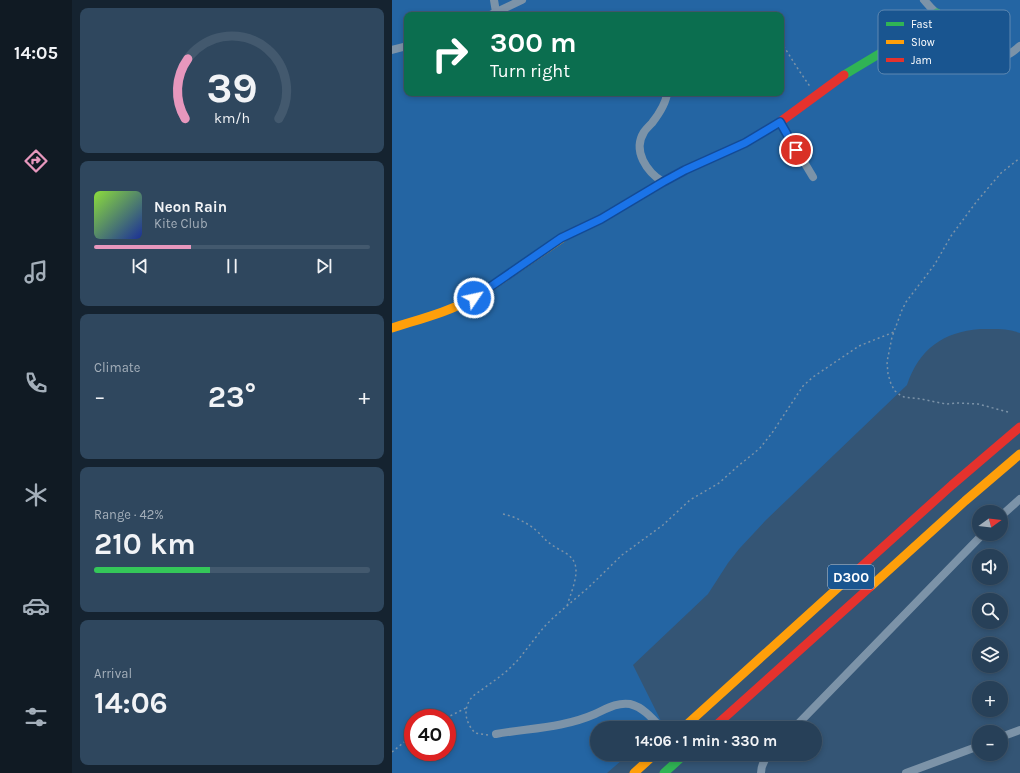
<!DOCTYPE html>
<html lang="en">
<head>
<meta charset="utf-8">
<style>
  :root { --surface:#274058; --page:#2f475e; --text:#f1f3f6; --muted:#a4afba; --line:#43596e; --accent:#e797bd }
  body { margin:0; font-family:Karla,sans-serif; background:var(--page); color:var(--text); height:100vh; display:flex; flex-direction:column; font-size:15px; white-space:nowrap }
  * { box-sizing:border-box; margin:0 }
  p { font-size:13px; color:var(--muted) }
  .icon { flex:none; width:22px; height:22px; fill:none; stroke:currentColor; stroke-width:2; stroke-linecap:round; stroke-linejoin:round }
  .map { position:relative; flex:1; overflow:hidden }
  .details { display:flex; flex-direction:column; gap:8px; padding:8px; background:#152330; width:320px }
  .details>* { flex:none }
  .hud { position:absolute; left:12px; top:12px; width:380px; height:84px; border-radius:8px; box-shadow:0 2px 6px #0003,0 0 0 1px var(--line); background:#0b6e4f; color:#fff; overflow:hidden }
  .needle { width:26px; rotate:75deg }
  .tools { position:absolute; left:580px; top:505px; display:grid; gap:8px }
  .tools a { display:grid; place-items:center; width:36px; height:36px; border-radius:50%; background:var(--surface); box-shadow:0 2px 6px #0003,0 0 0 1px var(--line); font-size:20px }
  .speed { position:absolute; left:12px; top:709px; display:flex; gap:8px; font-size:20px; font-weight:700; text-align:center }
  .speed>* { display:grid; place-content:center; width:52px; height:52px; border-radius:50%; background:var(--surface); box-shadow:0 2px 6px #0003,0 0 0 1px var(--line); line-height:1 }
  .speed .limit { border:6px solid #d22; background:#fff; color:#111 }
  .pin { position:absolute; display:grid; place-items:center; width:34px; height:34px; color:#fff; margin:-17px; border:2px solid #fff; border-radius:50%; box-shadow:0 1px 4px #0007 }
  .me { position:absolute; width:44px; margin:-22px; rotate:56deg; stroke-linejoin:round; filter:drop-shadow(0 0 3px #0008) }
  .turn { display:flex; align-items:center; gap:14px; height:84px; padding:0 20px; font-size:18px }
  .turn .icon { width:52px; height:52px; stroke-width:2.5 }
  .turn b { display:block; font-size:28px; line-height:34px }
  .big { font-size:30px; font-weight:700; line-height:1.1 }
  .details .tile { flex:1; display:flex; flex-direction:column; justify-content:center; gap:6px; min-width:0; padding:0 14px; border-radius:8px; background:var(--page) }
  .details .dial { align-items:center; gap:0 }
  .dial svg { height:104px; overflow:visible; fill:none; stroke:var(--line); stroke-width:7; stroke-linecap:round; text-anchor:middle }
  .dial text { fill:var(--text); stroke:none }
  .song { display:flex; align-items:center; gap:12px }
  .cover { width:48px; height:48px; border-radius:6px; background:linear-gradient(135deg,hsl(90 70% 55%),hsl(230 70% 35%)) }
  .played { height:4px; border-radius:2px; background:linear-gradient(90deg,var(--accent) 35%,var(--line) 35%) }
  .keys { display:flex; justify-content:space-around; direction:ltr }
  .heat { display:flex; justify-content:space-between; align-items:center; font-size:22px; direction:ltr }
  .charge { height:6px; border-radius:3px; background:linear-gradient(90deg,#34c759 42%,var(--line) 0) }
  .trip { position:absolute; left:198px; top:721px; width:232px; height:40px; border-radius:20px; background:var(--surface); box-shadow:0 2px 6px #0003,0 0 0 1px var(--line); font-weight:700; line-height:40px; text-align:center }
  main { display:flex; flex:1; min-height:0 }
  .tabs { display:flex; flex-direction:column; width:72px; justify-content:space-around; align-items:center; background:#101a23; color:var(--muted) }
  .tabs .icon { width:28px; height:28px }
  .tabs .selected { color:var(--accent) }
  .tabs b { font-size:18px; color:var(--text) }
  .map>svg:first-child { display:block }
  .green { fill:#2465a3; fill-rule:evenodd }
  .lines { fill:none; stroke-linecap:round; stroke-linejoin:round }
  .path { stroke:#7c93a8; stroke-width:1.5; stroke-dasharray:2 3; stroke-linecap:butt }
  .street { stroke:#7c93a8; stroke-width:8 }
  .fast { stroke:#30b455; stroke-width:9 }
  .slow { stroke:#ff9f0a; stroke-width:9 }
  .jam { stroke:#e5322d; stroke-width:9 }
  .route-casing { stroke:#114b97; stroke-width:10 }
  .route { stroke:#1a73e8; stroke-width:7 }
  .labels { text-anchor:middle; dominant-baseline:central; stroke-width:4; stroke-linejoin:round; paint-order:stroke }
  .shield { fill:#195590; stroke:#baccde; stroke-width:1 }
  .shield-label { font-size:14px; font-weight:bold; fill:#fff }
  .key { fill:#195590; stroke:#5e88b1; stroke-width:1 }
  .key-label { font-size:11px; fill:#fff }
</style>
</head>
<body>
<main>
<nav class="tabs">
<b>14:05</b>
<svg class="icon selected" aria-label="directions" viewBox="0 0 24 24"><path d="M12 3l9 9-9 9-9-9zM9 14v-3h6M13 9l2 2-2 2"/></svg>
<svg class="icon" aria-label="music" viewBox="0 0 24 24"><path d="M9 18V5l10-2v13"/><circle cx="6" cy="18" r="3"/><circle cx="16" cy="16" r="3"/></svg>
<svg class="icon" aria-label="phone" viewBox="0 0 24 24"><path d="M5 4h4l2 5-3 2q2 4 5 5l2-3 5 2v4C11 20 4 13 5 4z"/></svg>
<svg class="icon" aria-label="climate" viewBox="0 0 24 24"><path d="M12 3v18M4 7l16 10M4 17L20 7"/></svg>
<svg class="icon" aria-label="car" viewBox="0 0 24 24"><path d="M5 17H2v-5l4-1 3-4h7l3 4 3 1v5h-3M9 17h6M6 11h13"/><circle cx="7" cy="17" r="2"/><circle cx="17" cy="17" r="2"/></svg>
<svg class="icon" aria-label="filters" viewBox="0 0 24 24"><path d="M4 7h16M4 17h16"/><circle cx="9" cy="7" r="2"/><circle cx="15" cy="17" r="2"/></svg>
</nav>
<section class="details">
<div class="tile dial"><svg viewBox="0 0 100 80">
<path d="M14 69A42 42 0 1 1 86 69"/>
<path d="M14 69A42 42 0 0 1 16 23" stroke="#e797bd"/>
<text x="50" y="56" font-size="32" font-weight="700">39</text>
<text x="50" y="72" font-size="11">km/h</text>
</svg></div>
<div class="tile">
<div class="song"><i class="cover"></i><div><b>Neon Rain</b><p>Kite Club</p></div></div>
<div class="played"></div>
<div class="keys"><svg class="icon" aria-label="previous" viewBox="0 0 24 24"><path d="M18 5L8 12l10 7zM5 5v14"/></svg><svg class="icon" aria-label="pause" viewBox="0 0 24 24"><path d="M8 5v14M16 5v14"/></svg><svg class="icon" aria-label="next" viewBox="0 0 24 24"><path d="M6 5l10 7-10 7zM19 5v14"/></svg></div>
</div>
<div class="tile"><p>Climate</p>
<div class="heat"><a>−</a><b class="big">23°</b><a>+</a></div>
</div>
<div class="tile"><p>Range · 42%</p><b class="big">210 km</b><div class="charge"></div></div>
<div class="tile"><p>Arrival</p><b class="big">14:06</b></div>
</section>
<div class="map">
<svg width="628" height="773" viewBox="0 0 628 773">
  <rect width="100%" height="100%" fill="#345575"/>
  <!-- green -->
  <path class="green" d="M0,0H628V333C615,328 602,329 588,329C551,332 527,349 515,385L374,520L347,549L336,563L316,594L241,665L271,725L267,728H205V754H237L215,773H0ZM15,15H389V93H15ZM21,718H55V752H21Z"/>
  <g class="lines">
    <!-- path -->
    <g class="path">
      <polyline points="389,42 406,69 419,88"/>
      <polyline points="616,412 586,404 565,403 554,404 529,399 512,397 508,395 503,391 499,384 496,374 495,362 500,337 510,310 514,302 543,264 559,236 585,201 609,173 628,158"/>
      <path d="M111,514C124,517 136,523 146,532C151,537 154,541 160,545C168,551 179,553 183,564C187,576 178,595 175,606"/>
      <polyline points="54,718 74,708"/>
      <path d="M96,735L83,733C73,722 70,708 81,696L106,678L116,670L126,660L152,627L162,617L197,587L230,555L271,525L298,500L327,483L346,466L361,454L368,448L380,433L411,386L421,377L467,346L502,332"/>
      <polyline points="0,752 21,735"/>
    </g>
    <!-- street -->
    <g class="street">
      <polyline points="102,0 104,12"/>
      <path d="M532,0C536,4 540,10 545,13C547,14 549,14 551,14C557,17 563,20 567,24C581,35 594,65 615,55C620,53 624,49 628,46"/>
      <polyline points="98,15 130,0"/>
      <polyline points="0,50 15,46"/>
      <polyline points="388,122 421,177"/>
      <path d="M271,182C255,172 240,151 252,132C254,129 257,126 260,123C267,114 274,104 275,93"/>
      <polyline points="609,516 628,499"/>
      <polyline points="402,728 591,534"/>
      <path d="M104,734C138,728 171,728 203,714C214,709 225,702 238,704C251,707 261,719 269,728"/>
      <polyline points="609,737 628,730"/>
      <path d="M369,773C369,765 372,760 377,754"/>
      <polyline points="514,773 587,746"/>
    </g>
    <!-- fast -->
    <g class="fast">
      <polyline points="452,75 507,42 519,34 545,13"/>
      <polyline points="272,773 293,754"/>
    </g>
    <!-- slow -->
    <g class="slow">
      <path d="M0,328C28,319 56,312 82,298L173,236"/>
      <polyline points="478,587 573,501 628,454"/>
      <polyline points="291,728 460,575"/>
      <polyline points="242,773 263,754"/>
    </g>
    <!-- jam -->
    <g class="jam">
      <polyline points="173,236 209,219 271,182 293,170 353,143 388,122 452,75"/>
      <polyline points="460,575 560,485 628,427"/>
      <polyline points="321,728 478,587"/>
    </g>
  </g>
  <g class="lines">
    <!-- route casing -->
    <g class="route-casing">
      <polyline id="route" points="82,298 169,238 209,219 271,182 293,170 353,143 388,122 404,150"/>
    </g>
    <!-- route -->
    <use href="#route" class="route"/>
  </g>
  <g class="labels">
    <!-- shield labels -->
    <rect class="shield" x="436" y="565" width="46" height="24" rx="3"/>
    <g class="shield-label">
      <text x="459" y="577">D300</text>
    </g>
  </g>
  <!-- legend -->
  <rect x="486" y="10" width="132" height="64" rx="6" class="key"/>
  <rect x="494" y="22" width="18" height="4" fill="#30b455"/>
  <rect x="494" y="40" width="18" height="4" fill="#ff9f0a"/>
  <rect x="494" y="58" width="18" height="4" fill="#e5322d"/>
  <g class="key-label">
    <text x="519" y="28">Fast</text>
    <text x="519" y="46">Slow</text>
    <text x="519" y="64">Jam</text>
  </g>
</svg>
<div class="tools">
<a><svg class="needle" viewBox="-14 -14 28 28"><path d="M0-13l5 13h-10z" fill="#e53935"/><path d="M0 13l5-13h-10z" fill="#a4afba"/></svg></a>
<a><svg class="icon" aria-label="sound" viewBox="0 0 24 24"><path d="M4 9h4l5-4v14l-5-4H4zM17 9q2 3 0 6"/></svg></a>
<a><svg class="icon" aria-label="search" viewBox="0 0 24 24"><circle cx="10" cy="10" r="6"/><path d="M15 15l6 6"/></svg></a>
<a><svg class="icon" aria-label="layers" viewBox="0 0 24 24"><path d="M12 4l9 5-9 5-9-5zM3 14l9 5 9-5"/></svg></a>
<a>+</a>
<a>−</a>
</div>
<div class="speed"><div class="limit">40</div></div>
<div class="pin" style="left:404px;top:150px;background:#d93025"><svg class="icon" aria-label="arrive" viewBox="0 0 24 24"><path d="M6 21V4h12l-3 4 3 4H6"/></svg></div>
<svg class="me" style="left:82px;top:298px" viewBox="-20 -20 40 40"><circle r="17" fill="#1a73e8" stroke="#fff" stroke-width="3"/><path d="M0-11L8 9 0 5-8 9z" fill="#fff"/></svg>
<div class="trip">14:06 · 1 min · 330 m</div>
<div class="hud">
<div class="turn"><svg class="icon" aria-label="right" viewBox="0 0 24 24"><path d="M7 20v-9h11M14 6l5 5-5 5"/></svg><div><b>300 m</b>Turn right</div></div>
</div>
</div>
</main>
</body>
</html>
